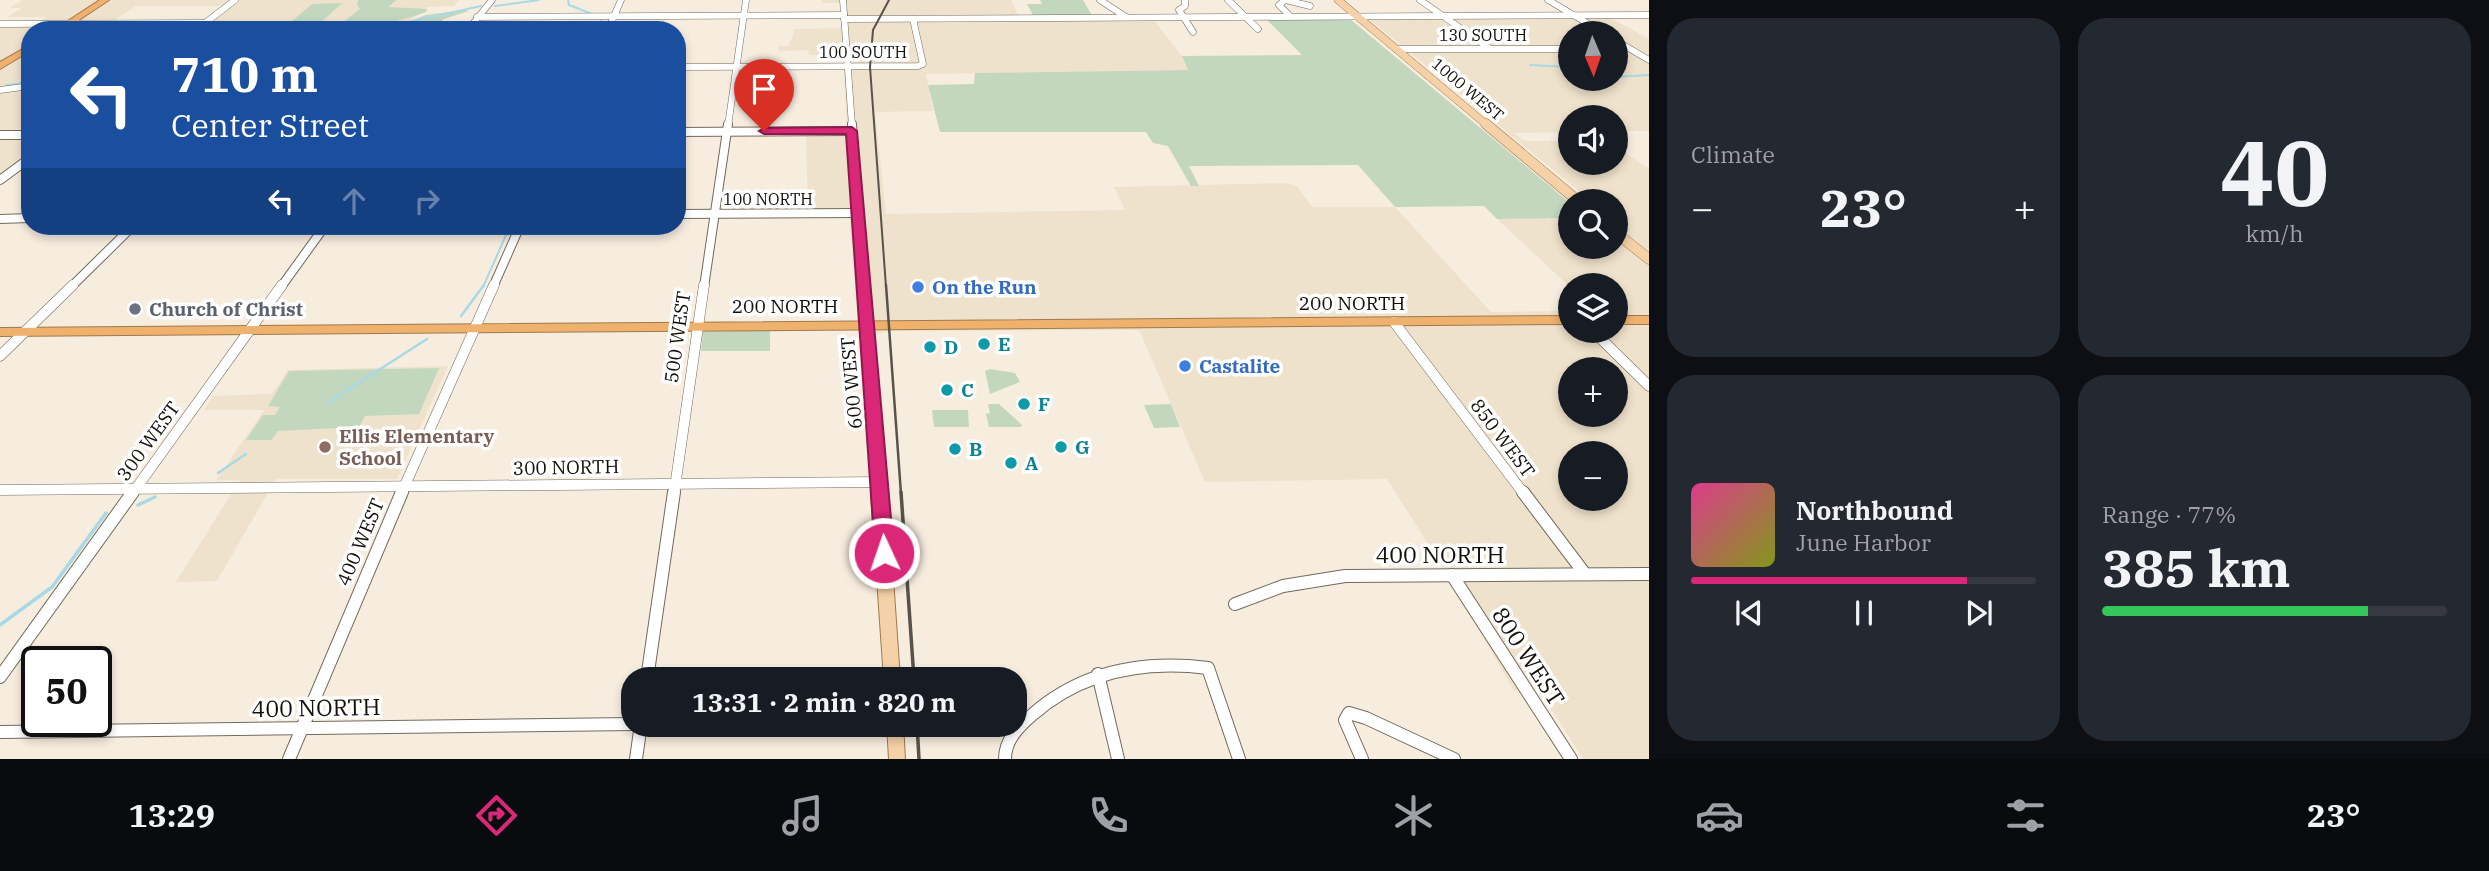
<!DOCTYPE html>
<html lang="en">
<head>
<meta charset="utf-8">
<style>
  :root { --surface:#171b24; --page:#242831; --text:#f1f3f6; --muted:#9ea1a6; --line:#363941; --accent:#db2777 }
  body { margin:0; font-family:"IBM Plex Serif",serif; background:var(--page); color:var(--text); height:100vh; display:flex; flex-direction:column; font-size:26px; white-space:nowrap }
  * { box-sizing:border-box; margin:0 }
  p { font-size:23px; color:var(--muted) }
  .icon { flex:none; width:38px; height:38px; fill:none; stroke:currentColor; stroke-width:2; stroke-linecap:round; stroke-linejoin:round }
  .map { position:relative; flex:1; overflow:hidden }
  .panel { display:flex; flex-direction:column; gap:18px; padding:18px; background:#0d0f14; width:840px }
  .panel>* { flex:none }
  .top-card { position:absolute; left:21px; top:21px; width:665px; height:214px; border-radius:28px; box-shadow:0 4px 10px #0003; background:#1a4fa0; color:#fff; overflow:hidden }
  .needle { width:46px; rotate:178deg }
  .fabs { position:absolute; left:1558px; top:21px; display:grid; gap:14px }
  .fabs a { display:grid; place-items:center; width:70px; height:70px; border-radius:50%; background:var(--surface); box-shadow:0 4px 10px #0003; font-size:35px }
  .speed { position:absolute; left:21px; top:646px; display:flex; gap:14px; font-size:35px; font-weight:700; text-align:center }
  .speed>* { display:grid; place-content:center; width:91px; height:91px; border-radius:50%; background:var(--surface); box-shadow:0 4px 10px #0003; line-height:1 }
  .speed .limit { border:4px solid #111; border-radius:10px; background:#fff; color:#111 }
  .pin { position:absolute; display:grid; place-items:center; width:60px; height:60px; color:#fff; margin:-72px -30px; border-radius:50% 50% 50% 0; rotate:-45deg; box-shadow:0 0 7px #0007 }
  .pin .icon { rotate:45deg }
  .me { position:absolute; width:77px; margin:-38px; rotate:357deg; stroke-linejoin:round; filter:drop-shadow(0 0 5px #0008) }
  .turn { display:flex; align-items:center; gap:24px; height:147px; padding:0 35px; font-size:32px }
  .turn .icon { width:91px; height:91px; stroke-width:2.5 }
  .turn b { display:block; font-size:49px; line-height:60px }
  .lanes { display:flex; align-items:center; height:66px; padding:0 35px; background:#0003; justify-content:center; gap:35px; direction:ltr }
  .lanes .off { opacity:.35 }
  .big { font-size:52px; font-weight:700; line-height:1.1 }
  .panel .card { flex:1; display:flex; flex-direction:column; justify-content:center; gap:10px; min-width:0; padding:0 24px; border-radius:28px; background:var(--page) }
  .panel .dial { align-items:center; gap:0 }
  .dial b { font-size:91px; line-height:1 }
  .song { display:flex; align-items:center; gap:21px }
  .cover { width:84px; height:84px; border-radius:10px; background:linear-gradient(135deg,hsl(330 70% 55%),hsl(70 70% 35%)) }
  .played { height:7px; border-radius:4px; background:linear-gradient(90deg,var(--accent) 80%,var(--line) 80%) }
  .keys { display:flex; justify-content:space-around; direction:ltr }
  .heat { display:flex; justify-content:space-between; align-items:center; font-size:38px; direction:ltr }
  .charge { height:10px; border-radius:5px; background:linear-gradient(90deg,#34c759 77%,var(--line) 0) }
  .panel .tiles { flex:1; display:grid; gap:18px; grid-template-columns:repeat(2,1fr) }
  .trip { position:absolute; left:621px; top:667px; width:406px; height:70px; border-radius:28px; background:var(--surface); box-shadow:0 4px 10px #0003; font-weight:700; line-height:70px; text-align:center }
  .tabs { display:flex; height:112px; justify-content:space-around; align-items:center; background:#090b0e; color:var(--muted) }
  .tabs .icon { width:49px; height:49px }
  .tabs .active { color:var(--accent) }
  .tabs b { font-size:32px; color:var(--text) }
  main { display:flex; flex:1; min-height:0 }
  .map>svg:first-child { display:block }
  .built { fill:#efe2cc; fill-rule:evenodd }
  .green { fill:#c2d7be }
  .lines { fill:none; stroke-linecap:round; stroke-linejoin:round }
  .stream-far2 { stroke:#a8d9e4; stroke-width:2 }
  .stream-far1 { stroke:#a8d9e4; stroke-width:2.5 }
  .stream { stroke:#a8d9e4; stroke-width:3.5 }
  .minor-far3-casing { stroke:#726a5d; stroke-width:7 }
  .minor-far2-casing { stroke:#726a5d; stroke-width:10 }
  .minor-far1-casing { stroke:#726a5d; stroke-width:11 }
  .minor-casing { stroke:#726a5d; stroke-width:14 }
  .major-far3-casing { stroke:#a1794b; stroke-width:8 }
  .major-far2-casing { stroke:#a1794b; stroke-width:11 }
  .major-far1-casing { stroke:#a1794b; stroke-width:14 }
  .major-casing { stroke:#a1794b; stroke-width:18 }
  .highway-casing { stroke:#a1794b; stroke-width:2 }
  .minor-far3 { stroke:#fff; stroke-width:6 }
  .minor-far2 { stroke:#fff; stroke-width:8 }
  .minor-far1 { stroke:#fff; stroke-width:10 }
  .minor { stroke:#fff; stroke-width:12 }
  .major-far3 { stroke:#f5d1a8; stroke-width:7 }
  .major-far2 { stroke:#f5d1a8; stroke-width:10 }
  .major-far1 { stroke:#f5d1a8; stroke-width:12 }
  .major { stroke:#f5d1a8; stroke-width:16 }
  .highway { fill:#eeb26e; fill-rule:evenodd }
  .rail-far2 { stroke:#57524a; stroke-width:2 }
  .rail-far1 { stroke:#57524a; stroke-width:2.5 }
  .rail { stroke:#57524a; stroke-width:3.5 }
  .route { fill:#db2777; stroke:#8e194d; stroke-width:2 }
  .shop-dot { fill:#3f7fe0; stroke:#fff; stroke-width:2.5 }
  .worship-dot { fill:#6b7280; stroke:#fff; stroke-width:2.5 }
  .culture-dot { fill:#0f9aa8; stroke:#fff; stroke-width:2.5 }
  .education-dot { fill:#8d6e63; stroke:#fff; stroke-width:2.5 }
  .labels { text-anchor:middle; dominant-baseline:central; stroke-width:7; stroke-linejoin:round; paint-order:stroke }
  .far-street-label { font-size:16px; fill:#13100b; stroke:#fff }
  .shop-label { font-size:19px; font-weight:bold; fill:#366cbe; stroke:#fff; text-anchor:start }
  .street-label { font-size:19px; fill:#13100b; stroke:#fff }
  .worship-label { font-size:19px; font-weight:bold; fill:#5b616d; stroke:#fff; text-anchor:start }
  .culture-label { font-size:19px; font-weight:bold; fill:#0d838f; stroke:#fff; text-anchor:start }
  .education-label { font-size:19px; font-weight:bold; fill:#785e54; stroke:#fff; text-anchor:start }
  .near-street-label { font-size:23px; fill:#13100b; stroke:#fff }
</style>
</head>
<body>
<main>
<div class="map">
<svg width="1649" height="759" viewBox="0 0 1649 759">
  <rect width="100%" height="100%" fill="#f7eddf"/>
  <!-- built -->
  <g class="built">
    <polygon points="23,0 228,0 219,6 136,6 107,25 194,26 188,30 30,30 30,78 18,85 30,84 30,152 0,175 0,26 32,26 47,17 7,17 22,8 9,8"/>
    <polygon points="241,0 459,0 454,6 428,7 398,30 202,30"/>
    <path d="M822,0H1011L1019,17L1154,20L1182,56L1189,70L926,74L933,111L875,112L886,214L1125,210L1114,187L1285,183L1297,186L1312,207H1395L1491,312L1570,311V331H1615V285H1570V287L1497,219L1570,218V247H1615V201H1591L1364,15L1604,14L1649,39V131H1615V117H1570V132L1514,133L1525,141H1570V163H1615V147L1649,168V759H1583L1539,690L1514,691L1442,566L1387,479L1205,482L1139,330L892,331L859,337L849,215H808L806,135L847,134L843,55H809L808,50L779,51V46H789L795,29L842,28L840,3H822ZM1570,33H1615V79H1570ZM1570,369H1615V415H1570ZM1570,453H1615V499H1570Z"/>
    <polygon points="448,366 397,479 276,479 217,581 176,582 240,480 216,480 264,410 204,410 213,396 272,394 288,370"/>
  </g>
  <!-- green -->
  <g class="green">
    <path d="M358,0H397L388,7L427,9L426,12C395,23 366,29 334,29L360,9L357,5Z"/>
    <polygon points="1040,0 1083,0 1093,17 1034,17 1027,4 1042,4"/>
    <polygon points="342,3 316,27 285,27 312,4"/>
    <path d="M463,10L469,11L444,19L442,21L446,25C431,33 414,30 399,25L426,15Z"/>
    <polygon points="1266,19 1350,19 1570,203 1570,218 1497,219 1484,206 1395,207 1358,165 1189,166 1199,186 1191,186 1168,146 1153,143 1146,132 940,132 928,85 974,84 975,73 1188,70 1182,56 1302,55"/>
    <polygon points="770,330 770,351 701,351 703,332"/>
    <polygon points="439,368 419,414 365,416 359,427 278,431 271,440 246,440 263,415 275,415 280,407 268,406 289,371"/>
    <polygon points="990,369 1015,373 1020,382 990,394 985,371"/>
    <polygon points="988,404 999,404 1022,425 1021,427 989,427 986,414 990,413"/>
    <polygon points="1171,404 1180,427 1154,428 1144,405"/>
    <polygon points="932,410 968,410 969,427 934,427"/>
  </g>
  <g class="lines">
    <!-- stream-far2 -->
    <g class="stream-far2">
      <polyline points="568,0 569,5 592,14"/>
      <polyline points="495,6 539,0"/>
      <polyline points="373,30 481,6"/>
      <polyline points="600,30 601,18"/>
      <polyline points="1530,65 1570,67"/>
      <polyline points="1615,77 1649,75"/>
      <polyline points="6,85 18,84 30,77"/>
      <polyline points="483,287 510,226"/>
    </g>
    <!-- stream-far1 -->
    <g class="stream-far1">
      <polyline points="461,316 484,285"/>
      <polyline points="329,402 427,339"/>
      <polyline points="218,473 246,454"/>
    </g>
    <!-- stream -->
    <g class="stream">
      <polyline points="138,505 155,497"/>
      <polyline points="0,625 52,587 106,513"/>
    </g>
    <!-- minor-far3 casing -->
    <g class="minor-far3-casing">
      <g id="minor-far3">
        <polyline points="843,0 852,126"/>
        <polyline points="1100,0 1126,17"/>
        <polyline points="1185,0 1185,6 1179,10 1193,32"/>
        <polyline points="1228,0 1258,29"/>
        <polyline points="1285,0 1279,5 1290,16"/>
        <polyline points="1286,0 1310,6"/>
        <polyline points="1420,0 1489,48"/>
        <polyline points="1548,0 1604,33"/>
        <polyline points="477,17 844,15"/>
        <polyline points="844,19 1649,15"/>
        <polyline points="0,24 205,23"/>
        <polyline points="196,30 235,0"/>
        <polyline points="468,30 492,0"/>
        <polyline points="608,30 621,0"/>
        <polyline points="1615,40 1649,60"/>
        <polyline points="1396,49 1570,49"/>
        <polyline points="677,67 918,66 923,64 913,19"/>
        <polyline points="0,90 30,86"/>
        <polyline points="728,126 746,0"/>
      </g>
    </g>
    <!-- minor-far2 casing -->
    <g class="minor-far2-casing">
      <g id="minor-far2">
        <polyline points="852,124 864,287"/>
        <polyline points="677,132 852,131"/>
        <polyline points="0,135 30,135"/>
        <polyline points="0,180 30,158"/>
        <polyline points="677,214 858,213"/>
        <polyline points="0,219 30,218"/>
        <polyline points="71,287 133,226"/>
        <polyline points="281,287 325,226"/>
        <polyline points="493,287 520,226"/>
        <polyline points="704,287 728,124"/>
      </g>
    </g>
    <!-- minor-far1 casing -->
    <g class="minor-far1-casing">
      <g id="minor-far1">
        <polyline points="864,285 867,325"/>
        <polyline points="1394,322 1524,494"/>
        <polyline points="1593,331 1649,386"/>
        <polyline points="0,356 73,285"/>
        <polyline points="0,490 880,482"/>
        <polyline points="132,494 282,285"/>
        <polyline points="401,494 494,285"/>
        <polyline points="674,494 704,285"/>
      </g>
    </g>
    <!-- minor casing -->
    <g class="minor-casing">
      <g id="minor">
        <polyline points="1523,492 1585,574"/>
        <polyline points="1452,575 1571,759"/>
        <polyline points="1235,604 1283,586 1345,576 1649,574"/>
        <polyline points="1098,674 1118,759"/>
        <polyline points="0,677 133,492"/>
        <polyline points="647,679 674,492"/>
        <polyline points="0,732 634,724"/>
        <polyline points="289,759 402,492"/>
        <polyline points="636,759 641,724"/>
        <path d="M1005,759C1005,740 1018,727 1032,715C1082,671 1143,660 1208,668L1239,759"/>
        <polyline points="1362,759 1345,720 1349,713 1366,718 1454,759"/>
      </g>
    </g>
    <!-- major-far3 casing -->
    <g class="major-far3-casing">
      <polyline id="major-far3" points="1338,0 1488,126"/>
    </g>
    <!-- major-far2 casing -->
    <g class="major-far2-casing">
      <g id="major-far2">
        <polyline points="1486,124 1578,201"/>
        <polyline points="1615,232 1649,259"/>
      </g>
    </g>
    <!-- major-far1 casing -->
    <g class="major-far1-casing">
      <polyline id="major-far1" points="867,325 879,494"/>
    </g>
    <!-- major casing -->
    <g class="major-casing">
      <g id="major">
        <polyline points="879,492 892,679"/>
        <polyline points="895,724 897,759"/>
      </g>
    </g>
    <!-- highway casing -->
    <g class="highway-casing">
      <g id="highway">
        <polygon points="100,0 109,0 64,30 54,30"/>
        <polygon points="30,45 30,51 0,69 0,62"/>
        <polygon points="1570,316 1570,324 0,336 0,328"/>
        <rect x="1615" y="316" width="34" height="8"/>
      </g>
    </g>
    <!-- minor-far3 -->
    <use href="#minor-far3" class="minor-far3"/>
    <!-- minor-far2 -->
    <use href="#minor-far2" class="minor-far2"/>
    <!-- minor-far1 -->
    <use href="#minor-far1" class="minor-far1"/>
    <!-- minor -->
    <use href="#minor" class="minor"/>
    <!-- major-far3 -->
    <use href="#major-far3" class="major-far3"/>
    <!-- major-far2 -->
    <use href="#major-far2" class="major-far2"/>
    <!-- major-far1 -->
    <use href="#major-far1" class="major-far1"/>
    <!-- major -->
    <use href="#major" class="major"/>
    <!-- highway -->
    <use href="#highway" class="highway"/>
    <!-- rail-far2 -->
    <polyline class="rail-far2" points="886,287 870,67 873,30 889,0"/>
    <!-- rail-far1 -->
    <polyline class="rail-far1" points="886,285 901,494"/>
    <!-- rail -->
    <g class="rail">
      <polyline points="901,492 914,679"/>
      <polyline points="917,724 919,759"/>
    </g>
  </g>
  <!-- route -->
  <polygon class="route" points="852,127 857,131 894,553 891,558 884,560 877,558 875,553 846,134 764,134 759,131 764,128"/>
  <!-- markers -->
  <g class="shop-dot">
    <circle cx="918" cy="287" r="7"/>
    <circle cx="1185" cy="366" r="7"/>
  </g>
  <circle class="worship-dot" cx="135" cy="309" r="7"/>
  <g class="culture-dot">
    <circle cx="984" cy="344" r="7"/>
    <circle cx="930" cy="347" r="7"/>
    <circle cx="947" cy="390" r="7"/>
    <circle cx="1024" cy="404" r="7"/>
    <circle cx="1061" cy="447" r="7"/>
    <circle cx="955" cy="449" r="7"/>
    <circle cx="1011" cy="463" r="7"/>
  </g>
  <circle class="education-dot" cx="325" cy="447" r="7"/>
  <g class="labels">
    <!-- far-street labels -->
    <g class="far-street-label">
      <text x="1483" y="35">130 SOUTH</text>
      <text x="863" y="52">100 SOUTH</text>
      <text transform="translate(1468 89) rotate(40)">1000 WEST</text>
      <text x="768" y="199">100 NORTH</text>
    </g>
    <!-- shop labels -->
    <g class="shop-label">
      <text x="932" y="287">On the Run</text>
      <text x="1199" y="366">Castalite</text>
    </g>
    <!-- street labels -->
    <g class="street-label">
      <text x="1352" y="303">200 NORTH</text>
      <text x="785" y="306">200 NORTH</text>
      <text transform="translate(677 337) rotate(-82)">500 WEST</text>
      <text transform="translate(851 383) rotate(-95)">600 WEST</text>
      <text transform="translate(1503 438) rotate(53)">850 WEST</text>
      <text transform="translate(148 441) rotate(-54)">300 WEST</text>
      <text transform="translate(566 467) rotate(-1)">300 NORTH</text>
      <text transform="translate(360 542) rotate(-67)">400 WEST</text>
    </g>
    <!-- worship labels -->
    <g class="worship-label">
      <text x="149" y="309">Church of Christ</text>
    </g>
    <!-- culture labels -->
    <g class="culture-label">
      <text x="998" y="344">E</text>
      <text x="944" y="347">D</text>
      <text x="961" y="390">C</text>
      <text x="1038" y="404">F</text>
      <text x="1075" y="447">G</text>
      <text x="969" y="449">B</text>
      <text x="1025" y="463">A</text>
    </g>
    <!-- education labels -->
    <g class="education-label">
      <text x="339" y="436">Ellis Elementary<tspan x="339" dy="22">School</tspan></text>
    </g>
    <!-- near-street labels -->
    <g class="near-street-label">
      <text x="1440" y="554">400 NORTH</text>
      <text transform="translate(1529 656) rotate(57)">800 WEST</text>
      <text transform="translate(316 707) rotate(-1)">400 NORTH</text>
    </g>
  </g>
</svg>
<div class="fabs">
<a><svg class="needle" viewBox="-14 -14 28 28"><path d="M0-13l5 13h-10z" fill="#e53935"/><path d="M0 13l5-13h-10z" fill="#9ea1a6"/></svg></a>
<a><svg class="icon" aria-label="sound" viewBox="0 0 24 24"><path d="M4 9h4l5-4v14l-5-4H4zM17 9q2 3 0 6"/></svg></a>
<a><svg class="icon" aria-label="search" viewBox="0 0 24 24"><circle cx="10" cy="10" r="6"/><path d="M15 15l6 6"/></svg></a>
<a><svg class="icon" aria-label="layers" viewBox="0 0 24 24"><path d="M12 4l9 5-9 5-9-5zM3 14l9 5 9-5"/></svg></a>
<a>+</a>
<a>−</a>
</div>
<div class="speed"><div class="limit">50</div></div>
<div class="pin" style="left:764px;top:131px;background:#d93025"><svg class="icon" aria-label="arrive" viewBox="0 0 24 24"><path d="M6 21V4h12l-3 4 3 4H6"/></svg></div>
<svg class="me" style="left:884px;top:553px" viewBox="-20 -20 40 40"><circle r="17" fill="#db2777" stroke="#fff" stroke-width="3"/><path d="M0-11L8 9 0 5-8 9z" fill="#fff"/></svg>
<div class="trip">13:31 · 2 min · 820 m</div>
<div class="top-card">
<div class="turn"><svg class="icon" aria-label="left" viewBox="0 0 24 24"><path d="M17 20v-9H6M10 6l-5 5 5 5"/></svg><div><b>710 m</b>Center Street</div></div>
<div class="lanes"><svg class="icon" aria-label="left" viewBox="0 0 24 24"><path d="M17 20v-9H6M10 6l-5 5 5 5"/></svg><svg class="icon off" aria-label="ahead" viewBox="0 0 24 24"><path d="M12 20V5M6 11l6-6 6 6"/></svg><svg class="icon off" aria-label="right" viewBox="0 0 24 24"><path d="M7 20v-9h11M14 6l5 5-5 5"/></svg></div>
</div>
</div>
<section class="panel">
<div class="tiles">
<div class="card"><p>Climate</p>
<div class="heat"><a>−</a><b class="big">23°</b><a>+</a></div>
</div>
<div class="card dial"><b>40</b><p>km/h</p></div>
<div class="card">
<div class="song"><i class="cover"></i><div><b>Northbound</b><p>June Harbor</p></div></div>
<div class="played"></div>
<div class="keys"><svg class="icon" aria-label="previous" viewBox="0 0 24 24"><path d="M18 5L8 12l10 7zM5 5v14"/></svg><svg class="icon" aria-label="pause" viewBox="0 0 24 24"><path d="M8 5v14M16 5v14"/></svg><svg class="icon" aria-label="next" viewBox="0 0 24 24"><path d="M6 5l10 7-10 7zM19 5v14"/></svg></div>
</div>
<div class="card"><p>Range · 77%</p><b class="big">385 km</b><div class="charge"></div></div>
</div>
</section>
</main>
<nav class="tabs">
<b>13:29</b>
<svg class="icon active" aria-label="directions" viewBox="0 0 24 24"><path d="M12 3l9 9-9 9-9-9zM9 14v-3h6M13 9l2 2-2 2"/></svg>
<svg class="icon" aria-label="music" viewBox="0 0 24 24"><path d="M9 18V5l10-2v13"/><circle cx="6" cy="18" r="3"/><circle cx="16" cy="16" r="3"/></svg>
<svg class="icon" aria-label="phone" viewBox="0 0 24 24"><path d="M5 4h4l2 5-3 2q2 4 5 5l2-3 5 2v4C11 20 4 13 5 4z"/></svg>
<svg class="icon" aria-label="climate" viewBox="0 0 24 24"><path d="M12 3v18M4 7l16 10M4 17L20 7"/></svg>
<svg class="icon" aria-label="car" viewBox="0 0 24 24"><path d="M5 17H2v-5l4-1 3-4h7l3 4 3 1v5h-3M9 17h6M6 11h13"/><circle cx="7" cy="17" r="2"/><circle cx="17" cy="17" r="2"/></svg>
<svg class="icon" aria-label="filters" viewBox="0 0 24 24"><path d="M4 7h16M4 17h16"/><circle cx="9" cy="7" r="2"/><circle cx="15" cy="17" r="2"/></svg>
<b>23°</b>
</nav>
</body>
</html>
